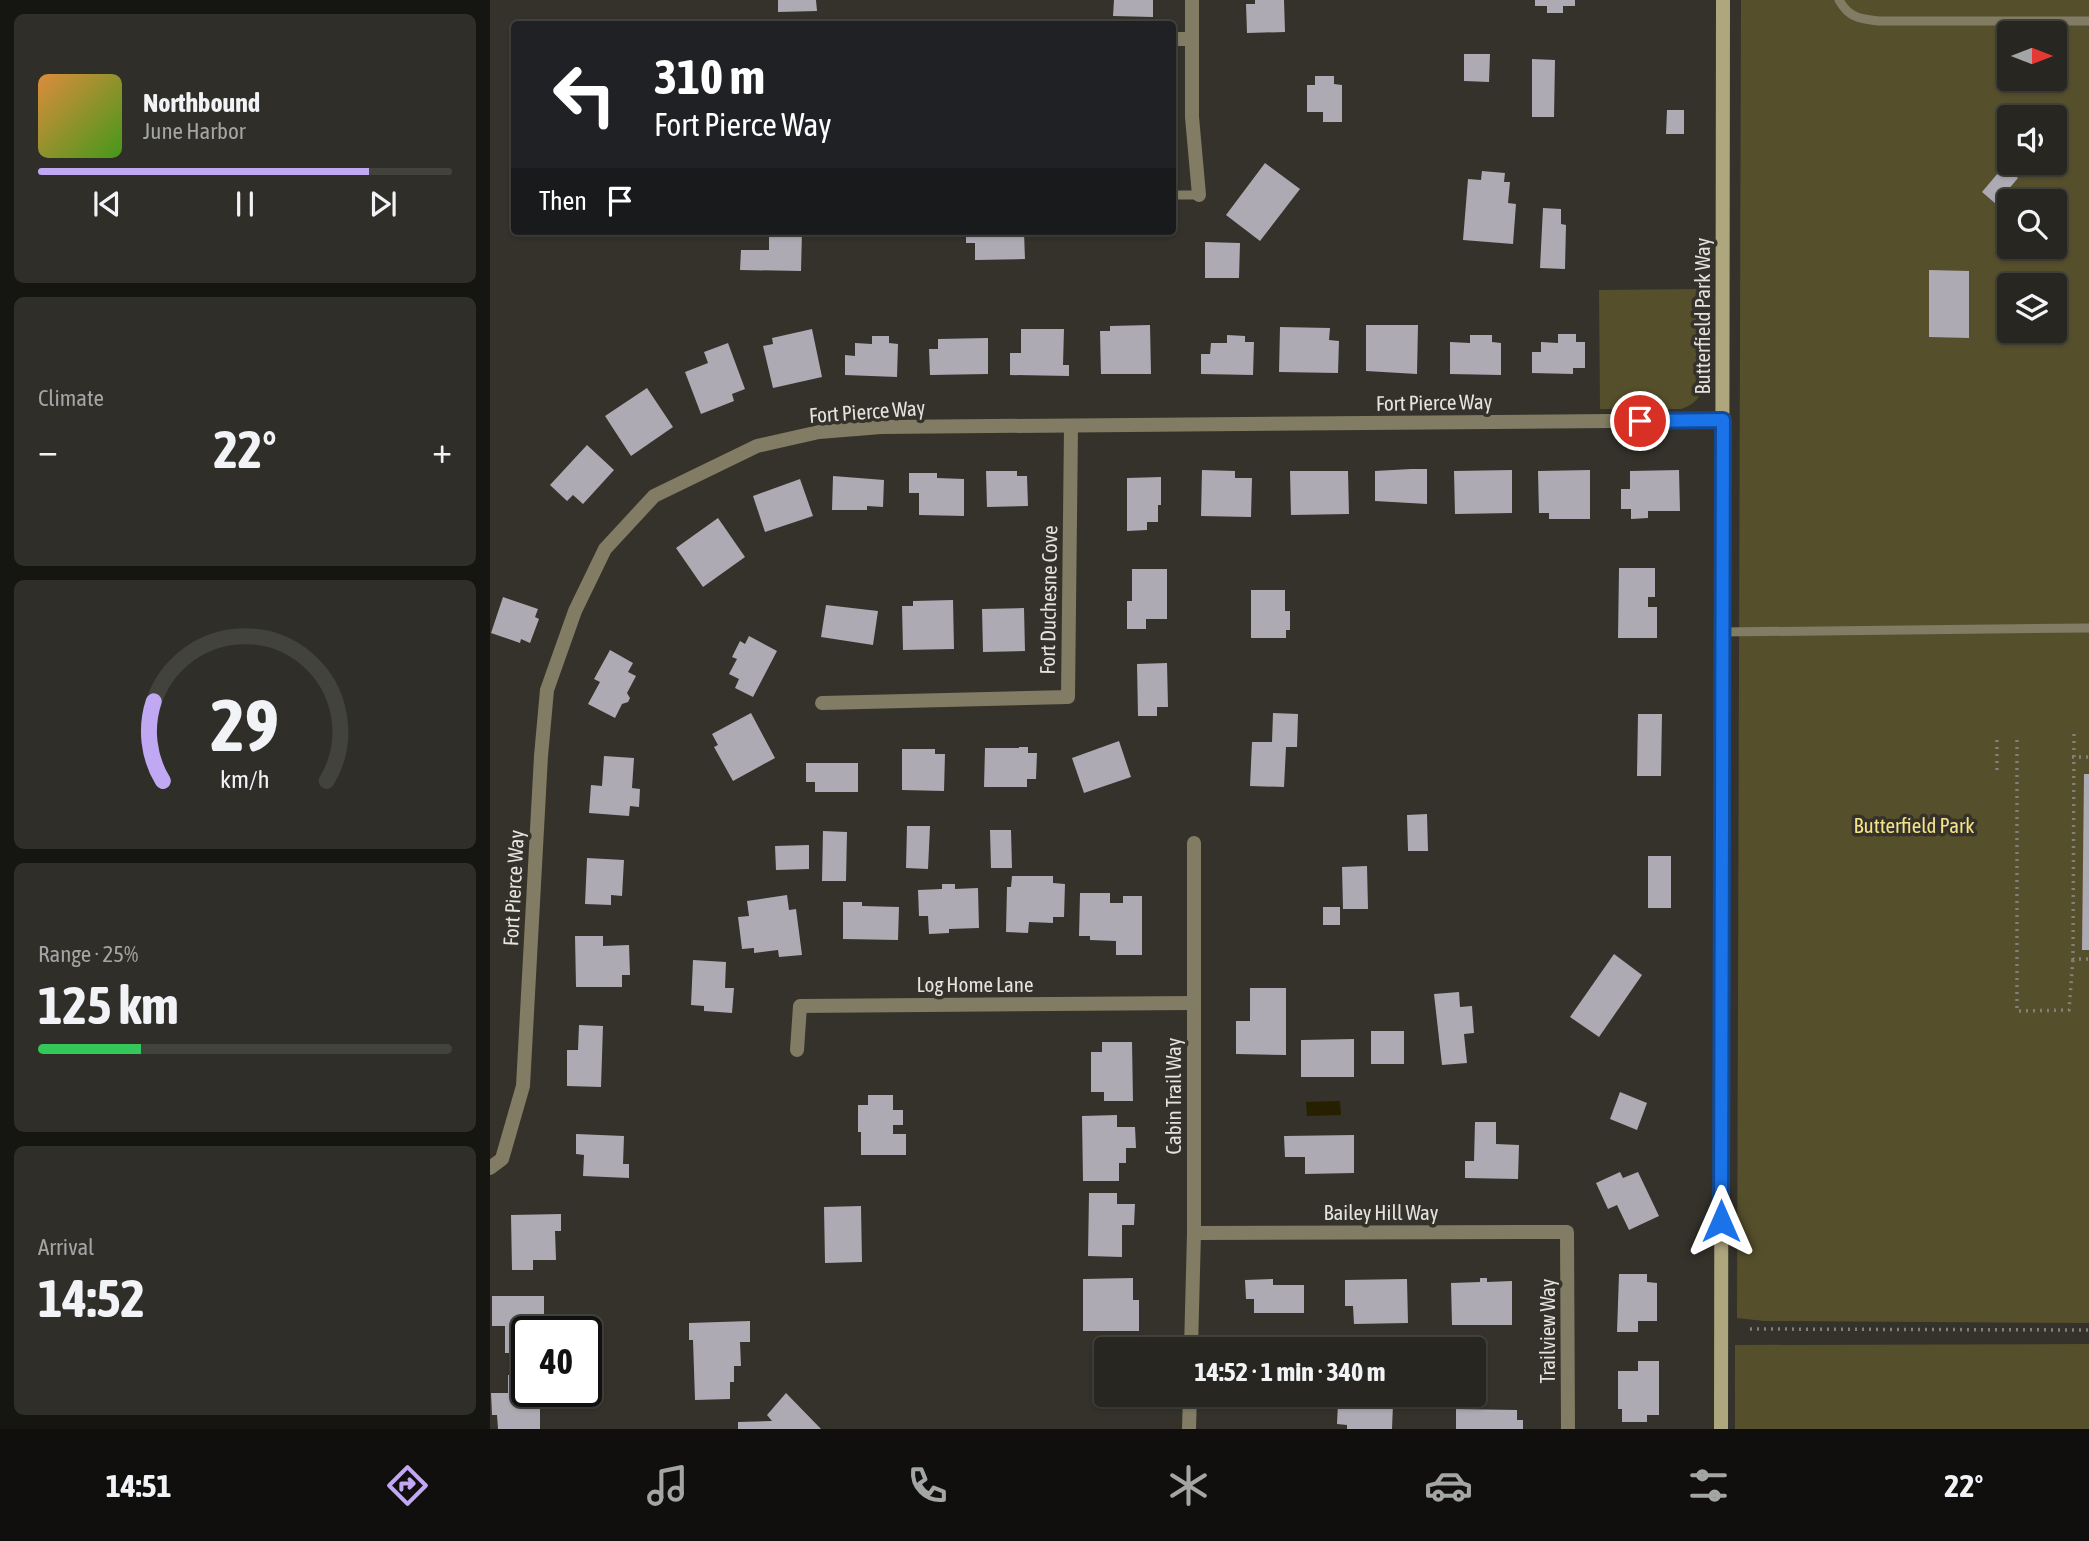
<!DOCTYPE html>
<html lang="en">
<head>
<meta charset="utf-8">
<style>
  :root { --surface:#272620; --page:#2f2e29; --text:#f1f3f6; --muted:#a4a5a5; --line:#43433e; --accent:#c0a8f3 }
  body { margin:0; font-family:"Asap Condensed",sans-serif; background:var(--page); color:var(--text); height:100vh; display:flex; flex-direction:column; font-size:26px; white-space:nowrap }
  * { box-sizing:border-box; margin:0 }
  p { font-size:23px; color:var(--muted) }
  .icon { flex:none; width:38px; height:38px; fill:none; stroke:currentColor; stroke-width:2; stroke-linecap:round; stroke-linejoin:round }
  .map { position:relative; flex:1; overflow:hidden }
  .side { display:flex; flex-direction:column; gap:14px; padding:14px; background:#151512; width:490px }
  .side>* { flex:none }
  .hud { position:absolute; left:21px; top:21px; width:665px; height:214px; border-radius:7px; box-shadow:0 2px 5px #0004,0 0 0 2px var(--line); background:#202124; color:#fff; overflow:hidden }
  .needle { width:46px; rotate:90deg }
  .fabs { position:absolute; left:1507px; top:21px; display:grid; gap:14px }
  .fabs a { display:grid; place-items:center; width:70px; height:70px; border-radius:7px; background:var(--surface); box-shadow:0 2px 5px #0004,0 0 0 2px var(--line); font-size:35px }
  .speed { position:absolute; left:21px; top:1316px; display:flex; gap:14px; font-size:35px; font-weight:700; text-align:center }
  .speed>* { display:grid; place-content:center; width:91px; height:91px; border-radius:50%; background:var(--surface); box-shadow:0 2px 5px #0004,0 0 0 2px var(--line); line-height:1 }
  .speed .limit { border:4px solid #111; border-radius:10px; background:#fff; color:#111 }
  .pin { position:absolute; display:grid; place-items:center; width:60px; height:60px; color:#fff; margin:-30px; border:4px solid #fff; border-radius:50%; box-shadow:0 2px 7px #0007 }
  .me { position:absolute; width:77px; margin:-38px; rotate:0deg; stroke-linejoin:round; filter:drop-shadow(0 0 5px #0008) }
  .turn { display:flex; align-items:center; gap:24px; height:147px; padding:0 28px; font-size:32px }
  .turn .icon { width:91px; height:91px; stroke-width:2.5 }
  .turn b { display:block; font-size:49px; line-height:60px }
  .then { display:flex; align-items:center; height:66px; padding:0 28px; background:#0003; gap:14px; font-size:26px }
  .big { font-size:52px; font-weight:700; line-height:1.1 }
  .side .widget { flex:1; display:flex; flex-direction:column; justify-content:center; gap:10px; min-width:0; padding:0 24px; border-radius:10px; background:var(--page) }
  .side .dial { align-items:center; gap:0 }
  .dial svg { height:182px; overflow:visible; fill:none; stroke:var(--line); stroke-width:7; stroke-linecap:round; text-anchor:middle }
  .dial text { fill:var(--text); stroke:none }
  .song { display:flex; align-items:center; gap:21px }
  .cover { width:84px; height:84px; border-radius:10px; background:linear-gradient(135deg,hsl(30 70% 55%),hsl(100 70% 35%)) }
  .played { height:7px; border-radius:4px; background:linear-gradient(90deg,var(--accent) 80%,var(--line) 80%) }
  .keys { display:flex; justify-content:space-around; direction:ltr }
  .heat { display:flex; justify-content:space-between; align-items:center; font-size:38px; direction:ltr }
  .charge { height:10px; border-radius:5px; background:linear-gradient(90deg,#34c759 25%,var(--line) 0) }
  .trip { position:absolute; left:604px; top:1337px; width:392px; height:70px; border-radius:7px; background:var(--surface); box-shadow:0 2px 5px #0004,0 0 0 2px var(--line); font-weight:700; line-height:70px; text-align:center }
  .tab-bar { display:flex; height:112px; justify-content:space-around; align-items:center; background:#100f0d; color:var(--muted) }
  .tab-bar .icon { width:49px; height:49px }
  .tab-bar .current { color:var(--accent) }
  .tab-bar b { font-size:32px; color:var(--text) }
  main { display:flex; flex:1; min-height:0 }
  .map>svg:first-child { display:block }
  .green { fill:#564f2c; fill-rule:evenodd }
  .water { fill:#272000 }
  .building { fill:#adaab4 }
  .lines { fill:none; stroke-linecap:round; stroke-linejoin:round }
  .path { stroke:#828079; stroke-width:3.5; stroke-dasharray:2 5; stroke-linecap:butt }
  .lane { stroke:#817c63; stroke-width:9 }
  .street { stroke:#817c63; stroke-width:14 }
  .secondary { stroke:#aea67d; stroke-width:14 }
  .route-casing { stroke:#114b97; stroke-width:18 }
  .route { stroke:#1a73e8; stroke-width:12 }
  .labels { text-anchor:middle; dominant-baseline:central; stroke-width:7; stroke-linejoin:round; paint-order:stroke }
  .street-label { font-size:21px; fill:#e4e3dd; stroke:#34322a }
  .park-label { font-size:21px; fill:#f6e289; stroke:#34322a }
</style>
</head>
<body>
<main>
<section class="side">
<div class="widget">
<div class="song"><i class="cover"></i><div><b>Northbound</b><p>June Harbor</p></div></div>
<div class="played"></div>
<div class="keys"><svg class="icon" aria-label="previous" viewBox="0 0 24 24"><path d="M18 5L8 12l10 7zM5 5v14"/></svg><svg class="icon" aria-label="pause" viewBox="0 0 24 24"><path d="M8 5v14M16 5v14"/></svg><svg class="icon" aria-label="next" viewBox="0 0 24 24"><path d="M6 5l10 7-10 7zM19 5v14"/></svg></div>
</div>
<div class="widget"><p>Climate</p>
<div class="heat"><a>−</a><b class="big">22°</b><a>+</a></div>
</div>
<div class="widget dial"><svg viewBox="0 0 100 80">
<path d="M14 69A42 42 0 1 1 86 69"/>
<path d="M14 69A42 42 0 0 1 10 34" stroke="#c0a8f3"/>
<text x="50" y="56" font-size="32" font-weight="700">29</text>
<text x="50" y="72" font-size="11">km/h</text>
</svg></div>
<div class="widget"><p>Range · 25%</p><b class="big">125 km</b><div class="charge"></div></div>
<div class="widget"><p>Arrival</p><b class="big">14:52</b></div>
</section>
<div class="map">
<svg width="1599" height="1429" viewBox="0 0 1599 1429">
  <rect width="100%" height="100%" fill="#34322a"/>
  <!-- green -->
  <g class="green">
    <path d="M1251,0H1599V1323L1274,1321L1247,1318ZM1519,33H1564V79H1519ZM1519,117H1564V163H1519ZM1519,201H1564V247H1519ZM1519,285H1564V331H1519Z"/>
    <path d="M1215,289V384C1211,397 1204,405 1191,409H1110L1109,290Z"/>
    <polygon points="1599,1344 1599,1429 1245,1429 1245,1345"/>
  </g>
  <!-- water -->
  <polygon class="water" points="850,1101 851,1115 817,1116 816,1102"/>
  <!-- building -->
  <g class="building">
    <polygon points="288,0 326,0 327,11 288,12"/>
    <polygon points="624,0 663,0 663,17 623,16"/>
    <polygon points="765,0 794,0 795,32 757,33 756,4 765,4"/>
    <polygon points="1045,0 1085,0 1085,6 1073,6 1073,13 1057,13 1057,6 1045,6"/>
    <polygon points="974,54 1000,54 999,82 974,81"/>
    <polygon points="1042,59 1065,60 1064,117 1042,117"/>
    <polygon points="825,76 844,76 844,84 852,85 852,122 833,122 833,112 817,112 817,85 825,85"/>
    <polygon points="1177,110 1194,110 1194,134 1176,134"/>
    <polygon points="775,163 810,189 770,241 736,215"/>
    <polygon points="1514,166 1528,178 1506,204 1492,192"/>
    <polygon points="992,171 1015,173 1014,182 1020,182 1018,203 1026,204 1023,244 973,240 978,179 991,180"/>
    <polygon points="1053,208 1071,209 1071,224 1076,225 1075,269 1050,268"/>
    <polygon points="279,231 312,231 311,271 250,270 251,250 279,250"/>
    <polygon points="476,231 534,232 535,259 485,260 485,243 476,243"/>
    <polygon points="715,242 750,243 749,278 715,278"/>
    <polygon points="1439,270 1479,271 1479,338 1439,337"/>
    <polygon points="660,325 661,374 611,374 610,331 620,331 620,326"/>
    <polygon points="876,325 928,325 927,374 876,371"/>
    <polygon points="790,327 840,328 839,340 849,341 848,373 789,372"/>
    <polygon points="322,329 332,377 283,388 273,346 283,344 282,338"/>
    <polygon points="531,329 574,329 573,365 579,365 579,376 520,375 520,353 531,353"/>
    <polygon points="1068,334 1086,334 1086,342 1095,342 1095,368 1083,368 1083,374 1042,373 1042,352 1051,352 1051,342 1068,343"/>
    <polygon points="737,335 755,336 755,342 764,342 763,375 711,374 711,354 720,354 721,343 737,343"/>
    <polygon points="980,335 1002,335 1002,342 1011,343 1011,375 960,374 960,342 980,343"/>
    <polygon points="382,336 399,336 399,343 408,344 407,377 355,375 355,355 365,356 365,343 382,344"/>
    <polygon points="498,338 498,374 440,375 439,349 448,349 448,339"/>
    <polygon points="238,343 255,389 242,394 244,401 211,414 195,372 218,363 214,352"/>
    <polygon points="157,388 183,427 141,456 115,416"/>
    <polygon points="97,445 124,470 93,504 83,495 77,501 60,485"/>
    <polygon points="921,469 937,469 937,504 885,501 885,471"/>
    <polygon points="712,470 745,471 745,478 762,478 761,517 711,516"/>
    <polygon points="1022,470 1022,513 965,514 964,471"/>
    <polygon points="1100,470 1100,519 1059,519 1059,513 1049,513 1048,471"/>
    <polygon points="1189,470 1190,511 1158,511 1158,518 1141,519 1141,509 1131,509 1131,489 1140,489 1140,471"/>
    <polygon points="496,471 527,471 527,476 537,476 538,506 497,507"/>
    <polygon points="800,471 858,471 859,514 801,515"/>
    <polygon points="419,473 447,473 447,478 474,479 474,516 429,515 429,493 419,493"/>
    <polygon points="343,476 394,480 393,507 377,506 377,510 342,510"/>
    <polygon points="671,477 671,505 668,505 668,522 657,522 657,530 637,531 637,478"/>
    <polygon points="310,479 323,516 275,532 263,496"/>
    <polygon points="228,518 255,557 213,587 186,548"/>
    <polygon points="1129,568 1165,568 1165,597 1158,597 1158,607 1167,607 1167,638 1128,638"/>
    <polygon points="642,569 677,569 677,619 656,619 656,629 637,629 637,601 642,601"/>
    <polygon points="761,590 795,590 795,611 800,611 800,630 796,630 796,638 761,638"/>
    <polygon points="13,597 48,609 45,617 49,619 40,643 31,639 30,643 1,633"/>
    <polygon points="463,600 464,649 413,650 412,606 423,606 423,601"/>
    <polygon points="336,605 388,611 383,645 331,637"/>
    <polygon points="534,608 535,651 493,652 492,609"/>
    <polygon points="259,636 287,651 263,697 245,688 249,679 239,674 247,659 242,657 250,641 255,644"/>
    <polygon points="120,650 143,663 138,672 146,676 137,693 140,698 138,702 132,704 125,718 98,704 110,682 104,679"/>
    <polygon points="677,663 678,707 667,707 667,716 648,716 647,664"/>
    <polygon points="261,713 285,758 243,781 224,747 228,745 222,734"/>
    <polygon points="783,713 808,714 807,747 796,747 794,787 760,786 762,742 782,742"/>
    <polygon points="1148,714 1172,714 1171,776 1147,776"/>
    <polygon points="629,741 641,777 594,793 582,758"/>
    <polygon points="529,747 538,747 538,753 547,753 546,779 537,779 537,787 494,787 495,748 529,748"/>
    <polygon points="412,749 445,749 445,754 455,754 454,791 412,790"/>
    <polygon points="114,756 144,758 142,788 150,789 149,807 140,806 139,816 99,813 101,785 112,786"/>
    <polygon points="316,763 368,763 368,792 325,792 325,782 316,782"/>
    <polygon points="1594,774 1599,774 1599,950 1592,950"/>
    <polygon points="937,814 938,851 918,851 917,815"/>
    <polygon points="417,826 440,826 438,869 416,868"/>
    <polygon points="500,830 521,830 522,868 501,868"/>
    <polygon points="333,831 357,832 356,881 332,881"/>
    <polygon points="319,845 319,869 286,870 285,846"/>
    <rect x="1158" y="856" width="23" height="52"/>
    <polygon points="97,858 134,860 132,896 121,895 121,905 95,904"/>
    <polygon points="877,866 878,909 853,909 852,867"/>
    <polygon points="522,876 563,876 563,883 575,884 574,917 563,917 563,923 539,922 538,933 516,932 517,887 521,887"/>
    <polygon points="452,884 465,884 465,889 488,888 489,928 459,929 459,933 439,934 438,916 429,916 428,890 452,889"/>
    <polygon points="590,893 620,893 620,903 633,903 633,896 652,896 652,955 626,955 626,941 600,940 600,936 589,936"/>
    <polygon points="297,895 299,910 306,909 312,955 289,957 288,950 264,953 264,948 252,949 248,917 259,916 257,901"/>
    <polygon points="353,902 372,902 372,906 409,907 408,940 353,939"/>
    <rect x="833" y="907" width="17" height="18"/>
    <polygon points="85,936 113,936 113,946 139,945 140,975 132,975 132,987 86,987"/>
    <polygon points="1124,954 1152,975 1109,1037 1080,1017"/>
    <polygon points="203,960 236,962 235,988 244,988 242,1013 214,1011 214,1006 201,1005"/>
    <polygon points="760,988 796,988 796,1055 746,1054 746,1021 760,1021"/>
    <polygon points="969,992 970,1007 982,1006 984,1033 974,1034 977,1063 952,1065 944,994"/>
    <polygon points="89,1025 113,1026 111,1087 77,1086 77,1050 88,1050"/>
    <rect x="881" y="1031" width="33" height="33"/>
    <polygon points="864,1039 864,1077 811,1077 811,1040"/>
    <polygon points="612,1042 642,1042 643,1101 614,1101 614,1092 601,1092 601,1052 612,1052"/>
    <polygon points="1130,1092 1157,1103 1147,1130 1120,1119"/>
    <polygon points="378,1095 403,1095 403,1110 413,1110 413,1125 403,1125 403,1134 416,1134 416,1155 371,1155 371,1132 368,1132 368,1105 378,1105"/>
    <polygon points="627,1115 627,1127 645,1127 646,1148 636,1148 636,1163 629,1163 629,1181 593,1181 592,1116"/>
    <polygon points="985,1122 1006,1122 1006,1144 1029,1145 1028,1179 975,1178 975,1161 984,1161"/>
    <polygon points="86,1134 134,1136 133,1164 139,1164 139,1178 93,1176 94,1155 86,1154"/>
    <polygon points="864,1135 864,1173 815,1174 815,1157 795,1157 794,1136"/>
    <polygon points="1130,1172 1133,1178 1148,1172 1169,1216 1139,1230 1127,1205 1118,1209 1106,1183"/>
    <polygon points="599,1193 627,1193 627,1204 645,1204 644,1225 632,1225 632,1257 598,1256"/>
    <polygon points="371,1206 372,1262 335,1263 334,1207"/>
    <polygon points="71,1214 71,1231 65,1231 66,1260 43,1260 43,1270 22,1270 21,1215"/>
    <polygon points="1129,1274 1157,1274 1157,1282 1167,1283 1167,1321 1148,1321 1148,1332 1127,1332"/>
    <polygon points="643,1278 643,1300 649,1300 649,1331 593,1331 593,1279"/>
    <polygon points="990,1278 997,1278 997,1282 1022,1281 1022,1325 962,1325 961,1283 990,1282"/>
    <polygon points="783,1279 783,1285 814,1285 814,1313 764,1313 764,1299 756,1299 755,1280"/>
    <polygon points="917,1279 918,1323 864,1324 863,1306 855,1306 855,1280"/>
    <polygon points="2,1296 54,1296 54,1318 48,1318 48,1332 37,1332 37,1353 15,1353 15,1326 2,1326"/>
    <polygon points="260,1321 260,1342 250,1342 251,1366 244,1366 244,1382 240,1382 240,1399 205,1400 203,1340 199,1340 199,1323"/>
    <polygon points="1148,1361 1169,1361 1169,1415 1157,1415 1157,1422 1132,1422 1132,1409 1128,1409 1128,1371 1148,1371"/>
    <polygon points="18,1375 37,1375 37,1391 50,1393 50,1429 8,1429 7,1415 2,1415 1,1393 18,1393"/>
    <polygon points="296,1393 331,1429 248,1429 248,1422 282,1421 277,1415"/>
    <polygon points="848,1403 903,1404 902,1429 857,1429 857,1425 847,1424"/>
    <polygon points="966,1409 1027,1410 1027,1420 1033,1420 1033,1429 966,1429"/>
  </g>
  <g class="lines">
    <!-- path -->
    <g class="path">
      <polyline points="1584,734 1583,959 1599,959"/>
      <polyline points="1527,740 1527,1011 1579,1010 1583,959"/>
      <polyline points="1582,757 1599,757"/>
      <polyline points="1507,770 1507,740"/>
      <polyline points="1260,1329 1599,1330"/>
    </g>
    <!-- lane -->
    <g class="lane">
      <path d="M1349,0C1359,18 1370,19 1389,21H1599"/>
      <polyline points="682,195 709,195"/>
      <polyline points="1232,632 1599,628"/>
    </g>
    <!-- street -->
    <g class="street">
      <polyline points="702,0 702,117 709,195"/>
      <polyline points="682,39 702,39"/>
      <polyline points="332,703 578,697 581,427"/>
      <polyline points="307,1050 310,1006 704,1003"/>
      <polyline points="0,1168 12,1159 33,1086 51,756 57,690 85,611 115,549 164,496 267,446 329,432 391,427 1233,420"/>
      <polyline points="704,1233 1077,1232 1078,1429"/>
      <polyline points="701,1349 704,1233 704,843"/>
      <polyline points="699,1429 700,1395"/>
    </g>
    <!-- secondary -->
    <polyline class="secondary" points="1231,1429 1233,0"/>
  </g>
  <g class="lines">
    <!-- route casing -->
    <g class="route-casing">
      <polyline id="route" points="1150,421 1233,420 1231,1221"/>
    </g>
    <!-- route -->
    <use href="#route" class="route"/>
  </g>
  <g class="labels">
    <!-- street labels -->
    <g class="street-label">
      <text transform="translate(1212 316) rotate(-90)">Butterfield Park Way</text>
      <text transform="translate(944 402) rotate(-1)">Fort Pierce Way</text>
      <text transform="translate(377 411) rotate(-4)">Fort Pierce Way</text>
      <text transform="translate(558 600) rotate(-89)">Fort Duchesne Cove</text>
      <text transform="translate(23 888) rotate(-87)">Fort Pierce Way</text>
      <text x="485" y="984">Log Home Lane</text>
      <text transform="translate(683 1096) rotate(-90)">Cabin Trail Way</text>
      <text x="891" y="1212">Bailey Hill Way</text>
      <text transform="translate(1057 1331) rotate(-90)">Trailview Way</text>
    </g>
    <!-- park labels -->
    <g class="park-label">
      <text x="1424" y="825">Butterfield Park</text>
    </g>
  </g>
</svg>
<div class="fabs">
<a><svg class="needle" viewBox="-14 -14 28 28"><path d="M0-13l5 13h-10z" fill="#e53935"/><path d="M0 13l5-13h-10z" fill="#a4a5a5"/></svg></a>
<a><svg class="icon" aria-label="sound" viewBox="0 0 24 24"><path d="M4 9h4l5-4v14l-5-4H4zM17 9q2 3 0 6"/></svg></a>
<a><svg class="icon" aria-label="search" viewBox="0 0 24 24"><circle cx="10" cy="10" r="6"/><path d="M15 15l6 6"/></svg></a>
<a><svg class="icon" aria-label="layers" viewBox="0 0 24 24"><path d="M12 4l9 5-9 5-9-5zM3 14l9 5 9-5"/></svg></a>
</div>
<div class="speed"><div class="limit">40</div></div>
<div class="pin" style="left:1150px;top:421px;background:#d93025"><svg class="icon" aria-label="arrive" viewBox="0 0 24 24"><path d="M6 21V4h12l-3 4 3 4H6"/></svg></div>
<svg class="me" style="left:1231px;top:1221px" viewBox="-20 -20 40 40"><path d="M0-17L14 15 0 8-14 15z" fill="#1a73e8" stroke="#fff" stroke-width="4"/></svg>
<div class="trip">14:52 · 1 min · 340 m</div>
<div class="hud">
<div class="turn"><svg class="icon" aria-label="left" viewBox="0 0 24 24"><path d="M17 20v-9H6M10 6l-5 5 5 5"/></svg><div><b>310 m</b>Fort Pierce Way</div></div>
<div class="then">Then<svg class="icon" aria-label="arrive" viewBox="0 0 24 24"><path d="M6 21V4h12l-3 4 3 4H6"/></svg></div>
</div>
</div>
</main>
<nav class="tab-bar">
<b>14:51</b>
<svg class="icon current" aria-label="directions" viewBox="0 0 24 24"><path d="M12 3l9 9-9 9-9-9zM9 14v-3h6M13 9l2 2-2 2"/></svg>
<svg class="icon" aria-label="music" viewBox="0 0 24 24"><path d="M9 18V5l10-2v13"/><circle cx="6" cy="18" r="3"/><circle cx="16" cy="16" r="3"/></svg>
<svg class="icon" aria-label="phone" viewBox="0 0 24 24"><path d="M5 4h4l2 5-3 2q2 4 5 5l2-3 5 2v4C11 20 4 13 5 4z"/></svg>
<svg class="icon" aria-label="climate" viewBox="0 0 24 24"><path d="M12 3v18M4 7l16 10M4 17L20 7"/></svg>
<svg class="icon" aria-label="car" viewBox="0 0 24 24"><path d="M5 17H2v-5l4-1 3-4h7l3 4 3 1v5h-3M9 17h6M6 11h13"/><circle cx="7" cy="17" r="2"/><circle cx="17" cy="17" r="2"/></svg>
<svg class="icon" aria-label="filters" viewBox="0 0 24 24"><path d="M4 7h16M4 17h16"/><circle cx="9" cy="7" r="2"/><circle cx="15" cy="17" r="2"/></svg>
<b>22°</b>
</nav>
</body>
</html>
